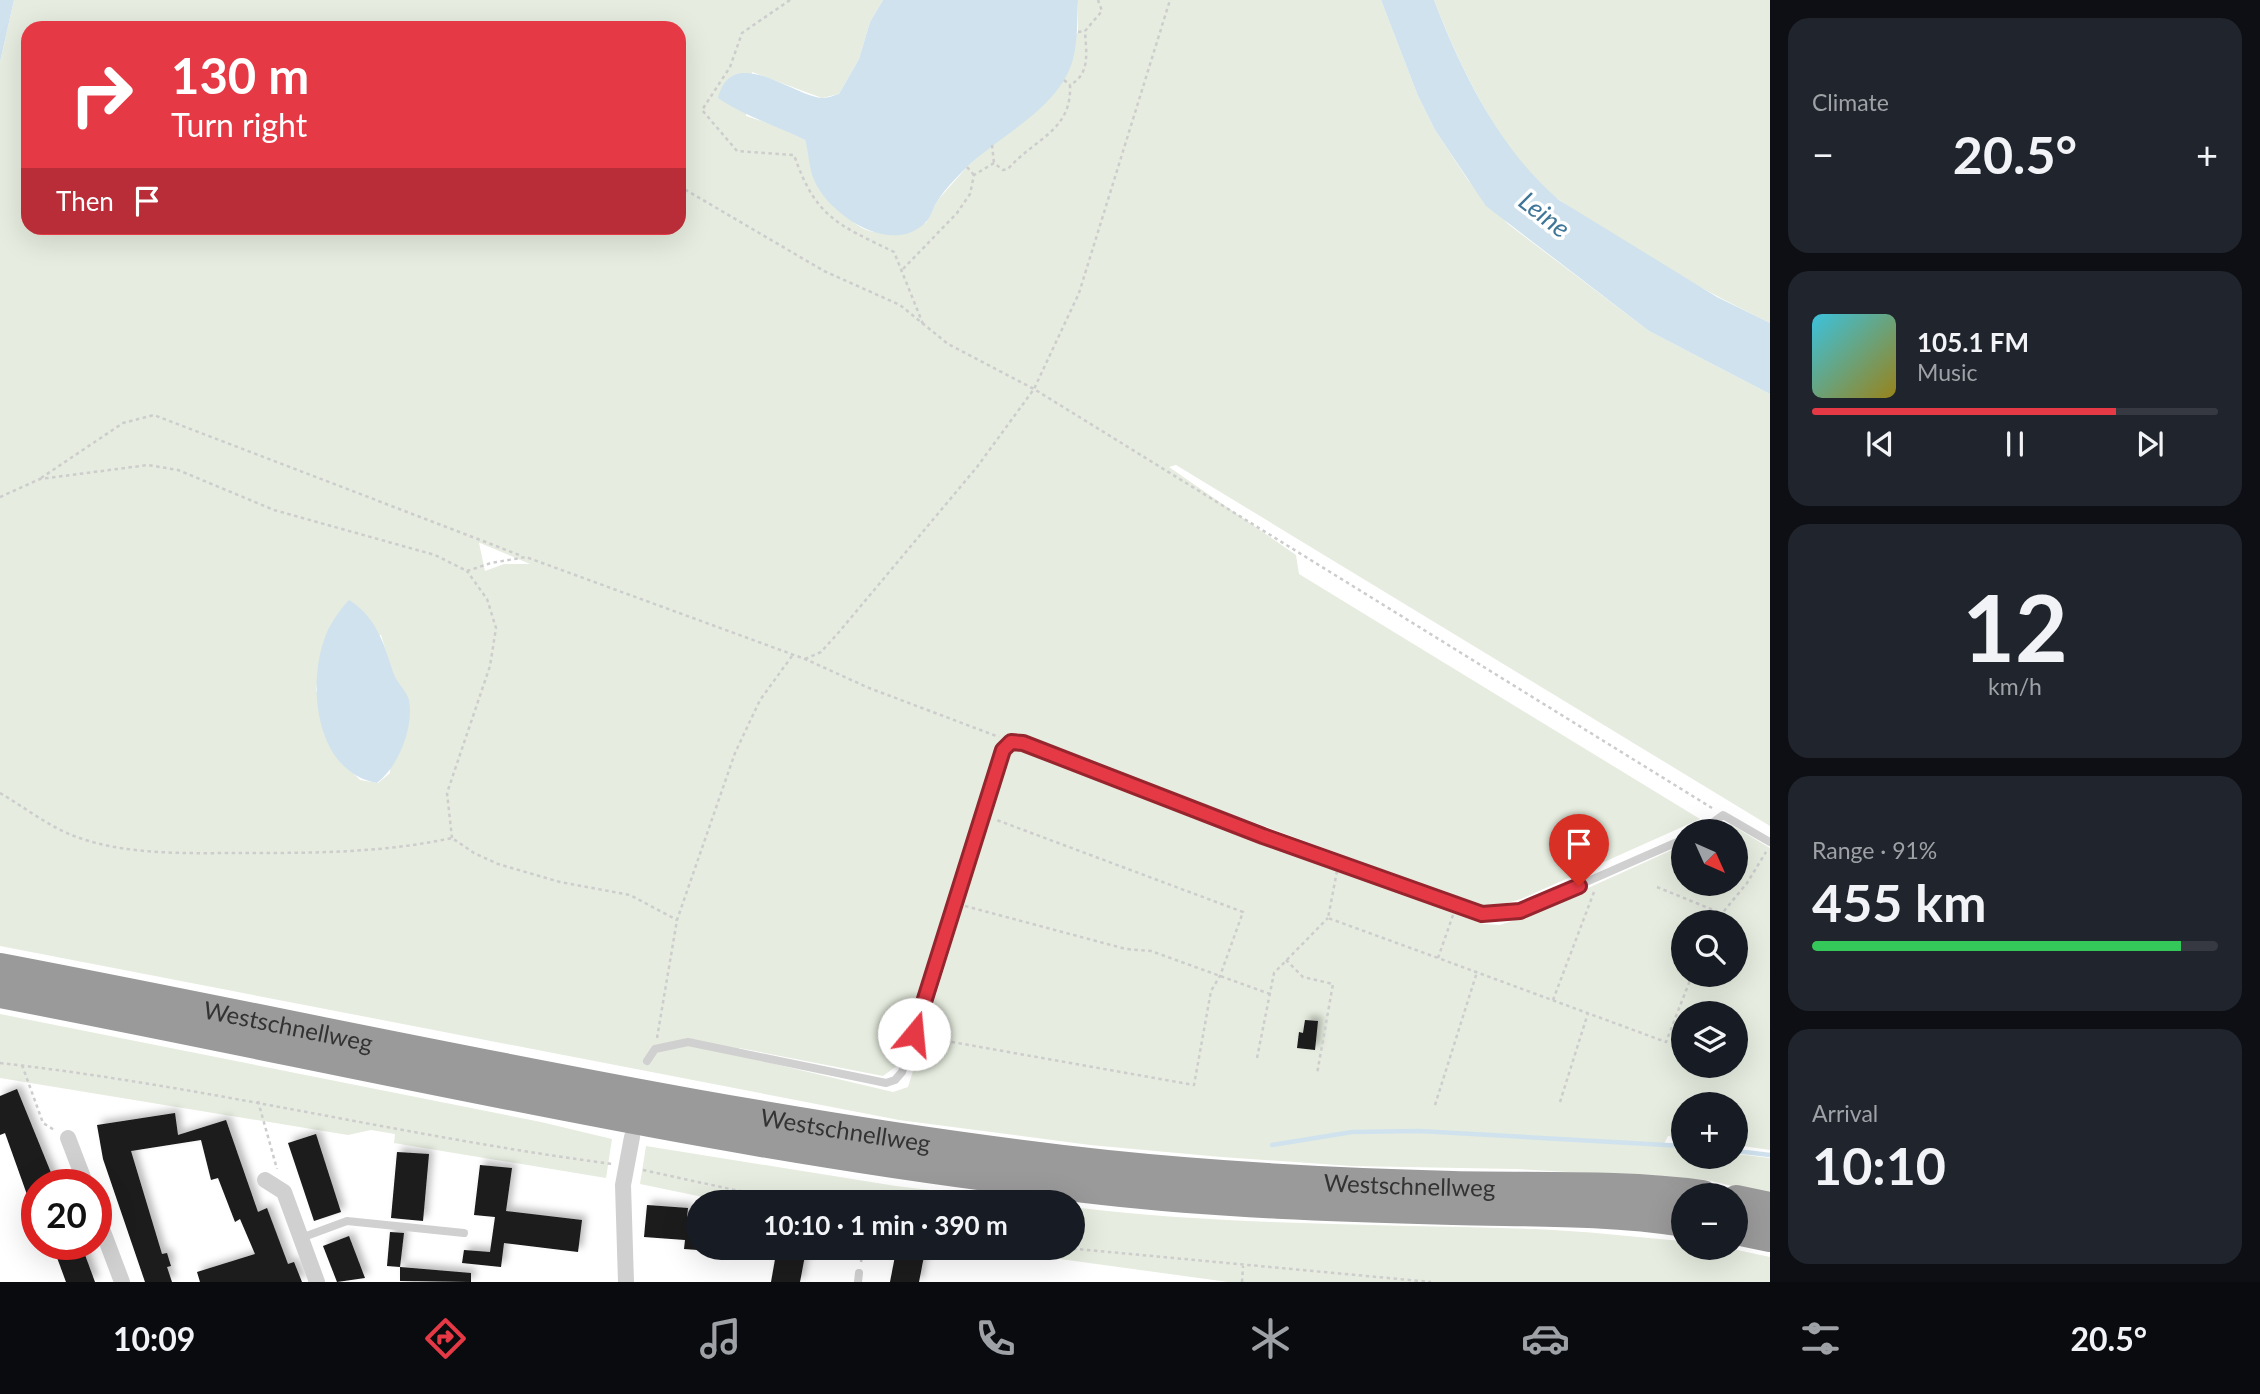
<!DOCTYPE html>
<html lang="en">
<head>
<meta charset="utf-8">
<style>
  :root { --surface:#171b24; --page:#20242c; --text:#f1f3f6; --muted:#9ea1a6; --line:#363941; --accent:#e63946 }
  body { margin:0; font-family:Lato,sans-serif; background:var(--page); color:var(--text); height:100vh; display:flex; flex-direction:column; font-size:26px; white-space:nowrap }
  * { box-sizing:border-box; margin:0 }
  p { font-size:23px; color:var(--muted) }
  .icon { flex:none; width:38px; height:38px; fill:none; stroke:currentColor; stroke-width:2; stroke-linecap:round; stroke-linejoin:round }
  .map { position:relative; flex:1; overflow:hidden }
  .drawer { display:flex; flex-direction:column; gap:18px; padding:18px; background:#0d0f14; width:490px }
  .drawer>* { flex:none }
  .hud { position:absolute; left:21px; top:21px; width:665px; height:214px; border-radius:21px; box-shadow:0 7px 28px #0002; background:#e63946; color:#fff; overflow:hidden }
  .needle { width:46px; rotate:135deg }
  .fabs { position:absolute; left:1671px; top:819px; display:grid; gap:14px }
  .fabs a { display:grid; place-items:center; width:77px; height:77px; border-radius:50%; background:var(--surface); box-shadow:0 7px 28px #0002; font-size:35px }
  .speed { position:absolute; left:21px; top:1169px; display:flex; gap:14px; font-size:35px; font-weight:700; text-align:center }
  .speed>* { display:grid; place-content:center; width:91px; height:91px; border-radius:50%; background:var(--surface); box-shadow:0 7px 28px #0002; line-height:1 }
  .speed .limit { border:10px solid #d22; background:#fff; color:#111 }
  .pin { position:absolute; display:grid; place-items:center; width:60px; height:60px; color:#fff; margin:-72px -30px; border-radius:50% 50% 50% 0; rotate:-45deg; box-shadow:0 0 7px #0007 }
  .pin .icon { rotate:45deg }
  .me { position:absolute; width:77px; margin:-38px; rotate:17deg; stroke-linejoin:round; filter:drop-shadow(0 0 5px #0008) }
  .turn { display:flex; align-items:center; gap:24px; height:147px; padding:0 35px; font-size:32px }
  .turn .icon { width:91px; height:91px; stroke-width:2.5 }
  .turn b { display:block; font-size:49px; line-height:60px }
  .then { display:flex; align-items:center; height:66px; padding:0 35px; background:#0003; gap:14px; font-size:26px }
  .big { font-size:52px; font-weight:700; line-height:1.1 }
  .drawer .widget { flex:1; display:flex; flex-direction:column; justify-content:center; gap:10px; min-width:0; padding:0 24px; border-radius:21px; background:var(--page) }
  .drawer .dial { align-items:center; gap:0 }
  .dial b { font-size:91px; line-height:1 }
  .song { display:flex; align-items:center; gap:21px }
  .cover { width:84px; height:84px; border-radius:10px; background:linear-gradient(135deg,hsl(190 70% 55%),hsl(50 70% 35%)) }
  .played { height:7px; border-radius:4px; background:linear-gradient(90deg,var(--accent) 75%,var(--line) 75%) }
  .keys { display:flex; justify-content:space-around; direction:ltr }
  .heat { display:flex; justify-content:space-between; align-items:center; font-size:38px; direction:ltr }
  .charge { height:10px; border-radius:5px; background:linear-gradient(90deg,#34c759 91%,var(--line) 0) }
  .trip { position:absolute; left:686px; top:1190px; width:399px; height:70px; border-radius:35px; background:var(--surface); box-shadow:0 7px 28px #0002; font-weight:700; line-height:70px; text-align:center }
  .dock { display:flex; height:112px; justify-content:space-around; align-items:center; background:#090b0e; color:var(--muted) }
  .dock .icon { width:49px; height:49px }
  .dock .on { color:var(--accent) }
  .dock b { font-size:32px; color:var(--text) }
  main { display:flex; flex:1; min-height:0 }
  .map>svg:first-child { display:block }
  .green { fill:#e6ecdf; fill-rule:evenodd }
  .water { fill:#cfe2ee }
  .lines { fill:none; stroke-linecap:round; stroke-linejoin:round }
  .stream { stroke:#cfe2ee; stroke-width:4.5 }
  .building { fill:#1a1a1a; filter:url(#shadow) }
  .path { stroke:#cdcdcd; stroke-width:2.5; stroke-dasharray:3.5 3.5; stroke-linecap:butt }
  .lane { stroke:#d0d0d0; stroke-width:8 }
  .street { stroke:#d0d0d0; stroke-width:16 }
  .highway { stroke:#9a9a9a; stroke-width:30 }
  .route-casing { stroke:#96252e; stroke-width:18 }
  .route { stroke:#e63946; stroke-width:12 }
  .labels { text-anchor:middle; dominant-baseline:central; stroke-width:7; stroke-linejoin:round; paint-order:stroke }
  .street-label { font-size:24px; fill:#333; stroke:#fff }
  .water-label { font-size:26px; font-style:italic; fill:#3f7597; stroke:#fff }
</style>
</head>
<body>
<main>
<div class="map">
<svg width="1770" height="1282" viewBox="0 0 1770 1282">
  <defs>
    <filter id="shadow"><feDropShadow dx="4.5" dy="-4.5" stdDeviation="3.5" flood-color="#0004"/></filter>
  </defs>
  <rect width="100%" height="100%" fill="#fff"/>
  <!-- green -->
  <g class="green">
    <path d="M14,0H883L870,22L859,59L839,94L822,98L752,72L746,116L777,126L805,140C813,167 844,232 877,232C892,232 911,226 926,223L937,201L967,167L999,138L1078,32V0H1381L1418,96L1435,130L1468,180L1508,224L1649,331L1770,394V826L1176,465L1169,467L1296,555L1299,574L1700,819L1521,899L1500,905H1479L1196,801L1192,813L1484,924L1500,925L1524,917L1683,845L1684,884H1736V831H1714L1730,824L1770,848V1150L1736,1145V1104H1684L1683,1138L1668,1136L1663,1146L1683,1148L1684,1157H1736V1154L1770,1158V1195L1707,1180L1516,1169L1352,1166L1221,1157L1090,1145L899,1120L0,946V62ZM28,28H679V228H28ZM479,543H480L530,564H504L485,571ZM381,635L395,680L390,773L378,783L360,780L343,763L316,690L324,641ZM1008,759L908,1087L893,1092L737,1055L739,1048L883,1076L898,1065L993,763ZM1684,922H1736V975H1684ZM1684,1013H1736V1066H1684Z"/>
    <path d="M1434,0H1770V323C1710,294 1653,261 1598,225C1578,212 1553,198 1537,181C1491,131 1458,62 1434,0Z"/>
    <polygon points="0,1014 541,1122 612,1139 606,1178 394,1143 395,1134 371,1130 348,1135 0,1078"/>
    <polygon points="646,1146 896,1186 1031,1202 727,1202 640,1184"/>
    <path d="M1073,1207C1226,1226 1381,1224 1535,1229C1584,1231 1634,1237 1683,1241L1684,1248H1728L1770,1257V1282H1228L980,1248H1073Z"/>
  </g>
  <!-- water -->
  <g class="water">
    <polygon points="0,0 14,0 0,62"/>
    <path d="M883,0H1078C1077,20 1078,39 1073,59C1060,108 1001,134 966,168C956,178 946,188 938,200C933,207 931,218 925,223C891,256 831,216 815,182C809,170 809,153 805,140C775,125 746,117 718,98C732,42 794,97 823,98C828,98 835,95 839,94L859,59L870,22Z"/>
    <path d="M1381,0H1434C1461,71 1500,150 1559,200L1717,297L1770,323V394L1649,331L1486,206L1435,130L1418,96Z"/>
    <path d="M349,600C376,617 384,643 393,672C396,682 406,690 409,700C414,728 398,767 377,783C317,772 307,690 324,640C329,625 338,612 349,600Z"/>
  </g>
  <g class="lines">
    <!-- stream -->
    <g class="stream">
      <polyline points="1272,1145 1352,1132 1419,1131 1684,1146"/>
      <polyline points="1736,1151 1770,1155"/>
    </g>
  </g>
  <!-- building -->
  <g class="building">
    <polygon points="1305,1020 1318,1021 1315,1050 1297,1048 1299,1032 1303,1033"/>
    <polygon points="17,1089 56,1185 37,1185 35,1217 5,1133 0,1135 0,1096"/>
    <polygon points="175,1113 178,1135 226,1120 258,1212 267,1208 288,1264 294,1262 302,1282 200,1282 197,1272 255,1254 240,1219 235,1222 218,1178 211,1180 201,1140 131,1151 162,1254 167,1253 171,1266 167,1267 172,1282 145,1282 103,1159 97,1125"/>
    <polygon points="316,1134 341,1212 314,1221 288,1143"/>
    <polygon points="397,1152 429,1154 423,1221 391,1218"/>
    <polygon points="480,1165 512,1168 506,1211 582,1220 578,1252 504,1243 501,1267 462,1263 464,1250 490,1252 495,1217 474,1215"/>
    <polygon points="647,1205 688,1208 687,1217 698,1218 698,1250 684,1249 685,1240 644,1237"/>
    <polygon points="390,1232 404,1233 400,1267 387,1266"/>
    <polygon points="349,1236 365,1278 337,1282 323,1246"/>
    <polygon points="52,1244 81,1244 95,1282 66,1282"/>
    <polygon points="777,1248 806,1250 800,1282 771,1282"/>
    <polygon points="896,1251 924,1256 919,1282 890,1282"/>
    <polygon points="400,1267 471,1273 471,1282 400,1281"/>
  </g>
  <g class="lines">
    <!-- path -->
    <g class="path">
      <path d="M790,0L742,33L730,67L702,110L737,151L794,155C816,218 837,224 894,252L923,324"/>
      <polyline points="1078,32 1085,31"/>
      <polyline points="1064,80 1070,85"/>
      <polyline points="992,145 994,163"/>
      <polyline points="967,167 974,175"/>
      <polyline points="679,186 824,271 900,305 948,344 1034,389 1712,808"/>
      <path d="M903,269L957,213L970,194L974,175L994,163L1003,170L1008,169C1035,138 1072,131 1070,85C1091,74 1086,51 1085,31L1102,11L1098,0"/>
      <polyline points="41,478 123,423 154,415 522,556"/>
      <polyline points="0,497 40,479 148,465 178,470 274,510 435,555 467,571 491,563 526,557 805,659 869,688 999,737"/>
      <polyline points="805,659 821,652 839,632 977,467 1034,389 1079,293 1170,0"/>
      <path d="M0,793C24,807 48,826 74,836C127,856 189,853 244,853C315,853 382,853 452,838L474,853L498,864L560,882L630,895L677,920"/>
      <polyline points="452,838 447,793 490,666 496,628 487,599 467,571"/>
      <polyline points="1337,871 1328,918 1438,958"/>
      <polyline points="1657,887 1723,914"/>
      <polyline points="965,906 1126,949 1151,951 1270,994"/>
      <polyline points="1453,915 1438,958 1666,1042 1692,975"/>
      <polyline points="1715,922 1747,883 1766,852"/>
      <polyline points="1286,960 1303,977 1333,984 1317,1074"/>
      <polyline points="1553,1000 1594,892"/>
      <polyline points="924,1037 1194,1085 1211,991 1220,976 1243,912 994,819"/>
      <polyline points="657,1038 677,920 735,753 760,700 792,656"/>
      <polyline points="1257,1058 1274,973 1328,918"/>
      <path d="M0,1063C206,1086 407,1137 612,1164"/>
      <polyline points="22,1065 43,1123 56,1131"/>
      <polyline points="258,1101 277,1169"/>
      <polyline points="1560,1102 1588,1013"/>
      <polyline points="1435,1105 1477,972"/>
      <polyline points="643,1170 790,1202"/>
      <polyline points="1066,1248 1431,1282"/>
      <polyline points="861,1262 863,1248"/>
      <polyline points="1242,1282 1243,1266"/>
    </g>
    <!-- lane -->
    <g class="lane">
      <polyline points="1701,831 1723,815 1770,842"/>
      <polyline points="647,1061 655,1049 688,1042 886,1083 895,1080 902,1072 1003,750 1011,742 1023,743 1481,914 1520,911 1684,839"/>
      <polyline points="301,1238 347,1221 464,1233"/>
      <polyline points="858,1282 859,1273"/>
    </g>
    <!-- street -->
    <g class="street">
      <polyline points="68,1138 86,1185"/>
      <polyline points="265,1180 284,1192 317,1282"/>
      <polyline points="96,1213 122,1282"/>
      <polyline points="626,1282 623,1185 632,1137"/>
    </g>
    <!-- highway -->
    <g class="highway">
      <path id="s1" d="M0,968C368,1038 734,1124 1107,1165C1222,1177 1337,1183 1453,1186C1536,1188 1620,1184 1703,1195"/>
      <path d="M0,993C367,1063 731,1151 1103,1190C1219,1203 1336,1207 1453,1210C1529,1212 1608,1210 1684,1222"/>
      <polyline points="1736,1200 1770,1207"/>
      <polyline points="1736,1230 1770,1237"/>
    </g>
  </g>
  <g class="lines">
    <!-- route casing -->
    <g class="route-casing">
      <polyline id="route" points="914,1034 1003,750 1011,742 1023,743 1263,836 1482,914 1520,911 1579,886"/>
    </g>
    <!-- route -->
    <use href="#route" class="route"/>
  </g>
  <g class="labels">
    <!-- street labels -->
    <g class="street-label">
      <text stroke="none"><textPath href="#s1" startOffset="294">Westschnellweg</textPath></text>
      <text stroke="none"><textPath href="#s1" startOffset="861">Westschnellweg</textPath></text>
      <text stroke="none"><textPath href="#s1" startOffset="1428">Westschnellweg</textPath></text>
    </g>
    <!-- water labels -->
    <g class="water-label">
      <text transform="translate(1545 214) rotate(38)">Leine</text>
    </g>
  </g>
</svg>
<div class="fabs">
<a><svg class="needle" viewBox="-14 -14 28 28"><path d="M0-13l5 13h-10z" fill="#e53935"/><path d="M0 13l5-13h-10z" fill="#9ea1a6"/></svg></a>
<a><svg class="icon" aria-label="search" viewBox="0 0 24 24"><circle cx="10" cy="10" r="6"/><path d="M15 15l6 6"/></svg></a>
<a><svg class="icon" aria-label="layers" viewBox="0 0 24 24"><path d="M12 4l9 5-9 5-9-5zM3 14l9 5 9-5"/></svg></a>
<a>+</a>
<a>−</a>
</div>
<div class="speed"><div class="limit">20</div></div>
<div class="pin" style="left:1579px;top:886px;background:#d93025"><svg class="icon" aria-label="arrive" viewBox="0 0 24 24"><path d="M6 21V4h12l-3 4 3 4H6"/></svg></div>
<svg class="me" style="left:914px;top:1034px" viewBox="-20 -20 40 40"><circle r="19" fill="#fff"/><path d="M0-13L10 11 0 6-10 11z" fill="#e63946"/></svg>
<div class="trip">10:10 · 1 min · 390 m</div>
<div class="hud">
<div class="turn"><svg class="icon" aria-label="right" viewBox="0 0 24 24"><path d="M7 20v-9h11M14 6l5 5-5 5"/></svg><div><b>130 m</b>Turn right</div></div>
<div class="then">Then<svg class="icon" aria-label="arrive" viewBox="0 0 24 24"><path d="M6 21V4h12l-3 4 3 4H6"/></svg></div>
</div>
</div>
<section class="drawer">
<div class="widget"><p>Climate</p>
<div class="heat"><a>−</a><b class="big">20.5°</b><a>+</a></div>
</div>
<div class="widget">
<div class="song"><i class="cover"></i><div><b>105.1 FM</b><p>Music</p></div></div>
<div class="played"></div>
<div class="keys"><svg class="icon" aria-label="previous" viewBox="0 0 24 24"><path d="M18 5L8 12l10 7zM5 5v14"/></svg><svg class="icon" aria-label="pause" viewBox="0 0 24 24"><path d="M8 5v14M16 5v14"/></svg><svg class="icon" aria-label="next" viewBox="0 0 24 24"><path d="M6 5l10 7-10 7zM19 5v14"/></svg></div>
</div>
<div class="widget dial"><b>12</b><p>km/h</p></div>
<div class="widget"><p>Range · 91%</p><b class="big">455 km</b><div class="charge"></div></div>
<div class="widget"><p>Arrival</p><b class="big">10:10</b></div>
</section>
</main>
<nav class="dock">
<b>10:09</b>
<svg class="icon on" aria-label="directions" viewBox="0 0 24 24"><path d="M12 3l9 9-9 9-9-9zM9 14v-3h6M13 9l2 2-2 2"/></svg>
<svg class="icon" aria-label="music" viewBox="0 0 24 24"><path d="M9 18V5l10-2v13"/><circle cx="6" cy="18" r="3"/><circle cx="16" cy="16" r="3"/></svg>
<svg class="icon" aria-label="phone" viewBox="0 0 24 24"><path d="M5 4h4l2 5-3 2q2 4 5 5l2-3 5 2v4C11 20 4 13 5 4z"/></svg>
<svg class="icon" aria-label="climate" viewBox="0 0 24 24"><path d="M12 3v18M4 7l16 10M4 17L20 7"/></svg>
<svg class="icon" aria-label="car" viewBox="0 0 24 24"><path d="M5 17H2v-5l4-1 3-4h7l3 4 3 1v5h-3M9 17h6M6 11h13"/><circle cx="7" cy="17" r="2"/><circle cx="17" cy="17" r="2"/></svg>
<svg class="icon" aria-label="filters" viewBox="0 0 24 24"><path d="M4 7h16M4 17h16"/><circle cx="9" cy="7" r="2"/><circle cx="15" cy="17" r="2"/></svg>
<b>20.5°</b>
</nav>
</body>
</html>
